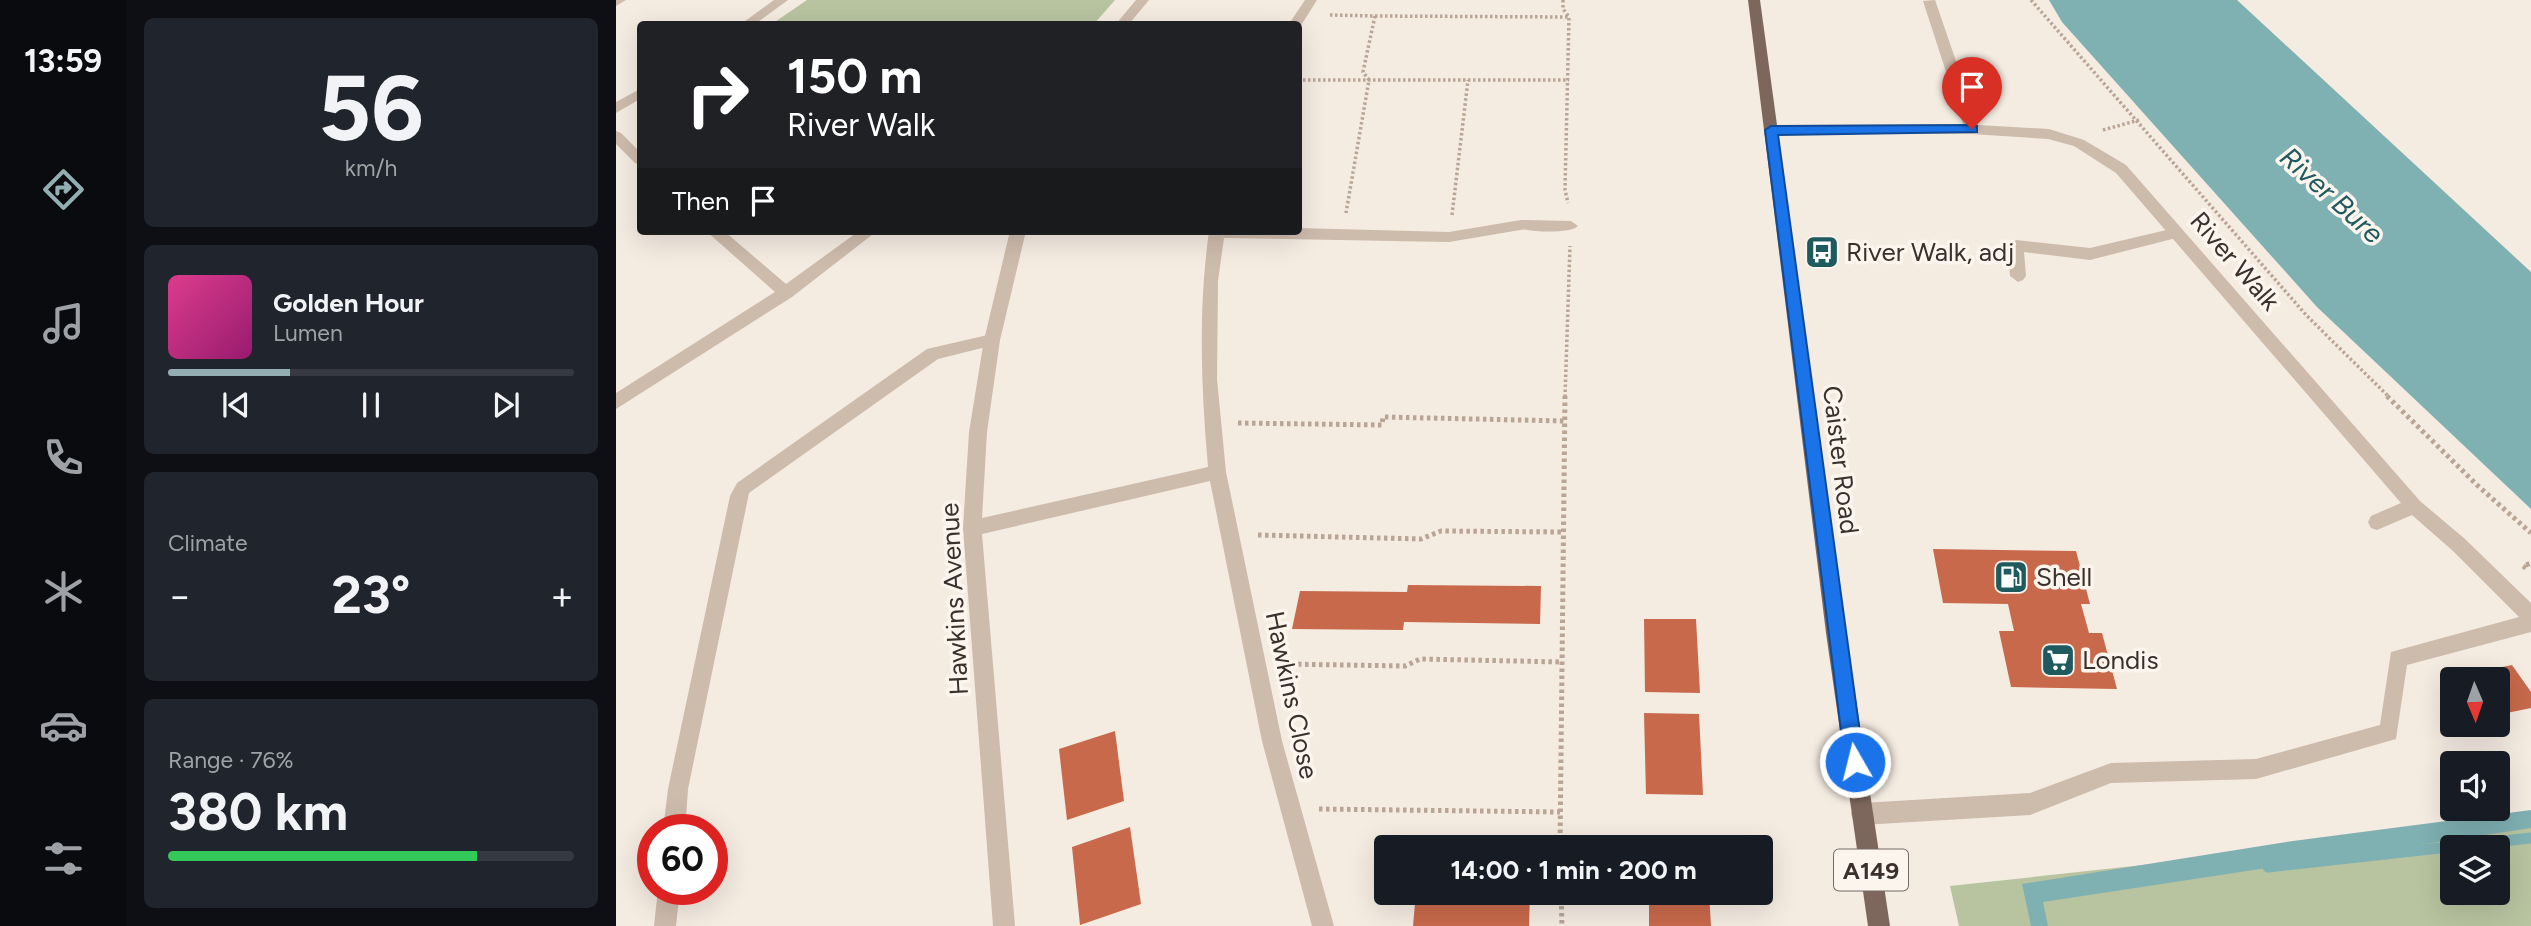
<!DOCTYPE html>
<html lang="en">
<head>
<meta charset="utf-8">
<style>
  :root { --surface:#171b24; --page:#20242c; --text:#f1f3f6; --muted:#9ea1a6; --line:#363941; --accent:#92aeb2 }
  body { margin:0; font-family:Figtree,sans-serif; background:var(--page); color:var(--text); height:100vh; display:flex; flex-direction:column; font-size:26px; white-space:nowrap }
  * { box-sizing:border-box; margin:0 }
  p { font-size:23px; color:var(--muted) }
  .icon { flex:none; width:38px; height:38px; fill:none; stroke:currentColor; stroke-width:2; stroke-linecap:round; stroke-linejoin:round }
  .map { position:relative; flex:1; overflow:hidden }
  .side { display:flex; flex-direction:column; gap:18px; padding:18px; background:#0d0f14; width:490px }
  .side>* { flex:none }
  .guide { position:absolute; left:21px; top:21px; width:665px; height:214px; border-radius:7px; box-shadow:0 7px 28px #0002; background:#202124; color:#fff; overflow:hidden }
  .needle { width:46px; rotate:178deg }
  .buttons { position:absolute; left:1824px; top:667px; display:grid; gap:14px }
  .buttons a { display:grid; place-items:center; width:70px; height:70px; border-radius:7px; background:var(--surface); box-shadow:0 7px 28px #0002; font-size:35px }
  .speed { position:absolute; left:21px; top:814px; display:flex; gap:14px; font-size:35px; font-weight:700; text-align:center }
  .speed>* { display:grid; place-content:center; width:91px; height:91px; border-radius:50%; background:var(--surface); box-shadow:0 7px 28px #0002; line-height:1 }
  .speed .limit { border:10px solid #d22; background:#fff; color:#111 }
  .pin { position:absolute; display:grid; place-items:center; width:60px; height:60px; color:#fff; margin:-72px -30px; border-radius:50% 50% 50% 0; rotate:-45deg; box-shadow:0 0 7px #0007 }
  .pin .icon { rotate:45deg }
  .me { position:absolute; width:77px; margin:-38px; rotate:352deg; stroke-linejoin:round; filter:drop-shadow(0 0 5px #0008) }
  .turn { display:flex; align-items:center; gap:24px; height:147px; padding:0 35px; font-size:32px }
  .turn .icon { width:91px; height:91px; stroke-width:2.5 }
  .turn b { display:block; font-size:49px; line-height:60px }
  .then { display:flex; align-items:center; height:66px; padding:0 35px; background:#0003; gap:14px; font-size:26px }
  .big { font-size:52px; font-weight:700; line-height:1.1 }
  .side .card { flex:1; display:flex; flex-direction:column; justify-content:center; gap:10px; min-width:0; padding:0 24px; border-radius:10px; background:var(--page) }
  .side .dial { align-items:center; gap:0 }
  .dial b { font-size:91px; line-height:1 }
  .song { display:flex; align-items:center; gap:21px }
  .cover { width:84px; height:84px; border-radius:10px; background:linear-gradient(135deg,hsl(330 70% 55%),hsl(320 70% 35%)) }
  .played { height:7px; border-radius:4px; background:linear-gradient(90deg,var(--accent) 30%,var(--line) 30%) }
  .keys { display:flex; justify-content:space-around; direction:ltr }
  .heat { display:flex; justify-content:space-between; align-items:center; font-size:38px; direction:ltr }
  .charge { height:10px; border-radius:5px; background:linear-gradient(90deg,#34c759 76%,var(--line) 0) }
  .trip { position:absolute; left:758px; top:835px; width:399px; height:70px; border-radius:7px; background:var(--surface); box-shadow:0 7px 28px #0002; font-weight:700; line-height:70px; text-align:center }
  main { display:flex; flex:1; min-height:0 }
  .dock { display:flex; flex-direction:column; width:126px; justify-content:space-around; align-items:center; background:#090b0e; color:var(--muted) }
  .dock .icon { width:49px; height:49px }
  .dock .selected { color:var(--accent) }
  .dock b { font-size:32px; color:var(--text) }
  .map>svg:first-child { display:block }
  .green { fill:#b8c4a0; fill-rule:evenodd }
  .water { fill:#7fb0b2 }
  .lines { fill:none; stroke-linecap:round; stroke-linejoin:round }
  .stream { stroke:#7fb0b2; stroke-width:11 }
  .building { fill:#c8694b }
  .path-far1 { stroke:#b9a596; stroke-width:3.5; stroke-dasharray:2.5 2.5; stroke-linecap:butt }
  .path { stroke:#b9a596; stroke-width:5; stroke-dasharray:3.5 3.5; stroke-linecap:butt }
  .lane { fill:#cdbbac; fill-rule:evenodd }
  .street { fill:#cdbbac; fill-rule:evenodd }
  .primary { fill:#7d675c; fill-rule:evenodd }
  .route { fill:#1a73e8; stroke:#114b97; stroke-width:2 }
  .labels { text-anchor:middle; dominant-baseline:central; stroke-width:7; stroke-linejoin:round; paint-order:stroke }
  .shield { fill:#fbf5ee; stroke:#756b66; stroke-width:2 }
  .shield-label { font-size:24px; font-weight:bold; fill:#3b302b }
  .poi-label { font-size:26px; fill:#3b302b; stroke:#fbf5ee; text-anchor:start }
  .street-label { font-size:26px; fill:#3b302b; stroke:#fbf5ee }
  .water-label { font-size:28px; font-style:italic; fill:#1f5a5e; stroke:#fbf5ee }
</style>
</head>
<body>
<main>
<nav class="dock">
<b>13:59</b>
<svg class="icon selected" aria-label="directions" viewBox="0 0 24 24"><path d="M12 3l9 9-9 9-9-9zM9 14v-3h6M13 9l2 2-2 2"/></svg>
<svg class="icon" aria-label="music" viewBox="0 0 24 24"><path d="M9 18V5l10-2v13"/><circle cx="6" cy="18" r="3"/><circle cx="16" cy="16" r="3"/></svg>
<svg class="icon" aria-label="phone" viewBox="0 0 24 24"><path d="M5 4h4l2 5-3 2q2 4 5 5l2-3 5 2v4C11 20 4 13 5 4z"/></svg>
<svg class="icon" aria-label="climate" viewBox="0 0 24 24"><path d="M12 3v18M4 7l16 10M4 17L20 7"/></svg>
<svg class="icon" aria-label="car" viewBox="0 0 24 24"><path d="M5 17H2v-5l4-1 3-4h7l3 4 3 1v5h-3M9 17h6M6 11h13"/><circle cx="7" cy="17" r="2"/><circle cx="17" cy="17" r="2"/></svg>
<svg class="icon" aria-label="filters" viewBox="0 0 24 24"><path d="M4 7h16M4 17h16"/><circle cx="9" cy="7" r="2"/><circle cx="15" cy="17" r="2"/></svg>
</nav>
<section class="side">
<div class="card dial"><b>56</b><p>km/h</p></div>
<div class="card">
<div class="song"><i class="cover"></i><div><b>Golden Hour</b><p>Lumen</p></div></div>
<div class="played"></div>
<div class="keys"><svg class="icon" aria-label="previous" viewBox="0 0 24 24"><path d="M18 5L8 12l10 7zM5 5v14"/></svg><svg class="icon" aria-label="pause" viewBox="0 0 24 24"><path d="M8 5v14M16 5v14"/></svg><svg class="icon" aria-label="next" viewBox="0 0 24 24"><path d="M6 5l10 7-10 7zM19 5v14"/></svg></div>
</div>
<div class="card"><p>Climate</p>
<div class="heat"><a>−</a><b class="big">23°</b><a>+</a></div>
</div>
<div class="card"><p>Range · 76%</p><b class="big">380 km</b><div class="charge"></div></div>
</section>
<div class="map">
<svg width="1915" height="926" viewBox="0 0 1915 926">
  <rect width="100%" height="100%" fill="#f4ebe1"/>
  <!-- green -->
  <g class="green">
    <polygon points="191,0 499,0 478,24 156,24"/>
    <path d="M1915,823V926H1343L1334,886ZM1836,847H1881V892H1836Z"/>
  </g>
  <!-- water -->
  <g class="water">
    <polygon points="1433,0 1621,0 1915,272 1915,509 1701,307 1446,22"/>
    <polygon points="1915,810 1915,828 1427,902 1432,926 1415,926 1406,884 1677,841"/>
  </g>
  <g class="lines">
    <!-- stream -->
    <polyline class="stream" points="1652,867 1915,838"/>
  </g>
  <!-- building -->
  <g class="building">
    <polygon points="1317,549 1460,551 1474,604 1465,604 1473,633 1486,633 1501,689 1395,687 1383,631 1398,631 1392,604 1327,603"/>
    <polygon points="792,585 925,586 924,624 788,622 787,630 676,629 684,591 791,592"/>
    <polygon points="1028,619 1080,619 1084,693 1029,692"/>
    <polygon points="1896,665 1915,692 1915,708 1881,715 1881,679 1839,679 1838,677"/>
    <polygon points="1028,713 1083,714 1087,795 1030,794"/>
    <polygon points="499,731 508,801 451,820 443,749"/>
    <polygon points="514,827 525,904 464,925 456,847"/>
    <polygon points="1032,835 1090,836 1091,847 1032,847"/>
    <polygon points="800,892 914,892 913,926 797,926"/>
    <polygon points="1033,892 1093,892 1095,926 1033,926"/>
  </g>
  <g class="lines">
    <!-- path-far1 -->
    <g class="path-far1">
      <polyline points="947,0 947,9 953,17 949,190 952,203"/>
      <polyline points="1415,0 1691,316 1773,397"/>
      <polyline points="714,15 759,16 747,72 753,80 730,213"/>
      <polyline points="759,16 953,17"/>
      <polyline points="682,80 953,80"/>
      <polyline points="1487,130 1523,120"/>
      <polyline points="836,215 852,80"/>
      <polyline points="949,397 954,246"/>
    </g>
    <!-- path -->
    <g class="path">
      <polyline points="1771,396 1861,485 1915,533"/>
      <polyline points="622,423 766,425 767,417 949,421"/>
      <polyline points="642,535 805,539 825,531 948,532"/>
      <polyline points="1910,568 1907,566 1915,563"/>
      <polyline points="668,664 789,666 804,659 946,662"/>
      <polyline points="703,809 944,812"/>
      <polyline points="944,847 949,396"/>
      <polyline points="945,892 946,926"/>
    </g>
    <!-- lane -->
    <g class="lane">
      <polygon points="0,0 10,0 0,6"/>
      <path d="M905,220L955,221L962,226C955,234 905,233 898,225Z"/>
      <polygon points="1559,228 1567,233 1564,237 1474,260 1408,252 1410,276 1407,280 1402,282 1394,276 1392,246 1400,240 1474,248"/>
      <polygon points="376,334 382,336 384,340 382,344 322,359 133,493 72,789 69,830 47,830 52,789 114,496 121,483 311,349"/>
      <polygon points="1843,537 1849,539 1915,603 1915,632 1791,665 1780,739 1640,779 1495,783 1414,815 1246,825 1238,822 1235,814 1238,806 1246,803 1414,793 1495,763 1640,759 1764,725 1775,652 1903,617 1837,551 1834,545 1837,539"/>
      <polygon points="42,889 64,889 60,926 38,926"/>
    </g>
    <!-- street -->
    <g class="street">
      <polygon points="158,0 172,0 139,24 125,24"/>
      <polygon points="520,0 533,0 513,24 500,24"/>
      <polygon points="689,0 701,0 684,27 673,24"/>
      <polygon points="1319,0 1362,125 1433,129 1468,140 1510,165 1804,501 1849,539 1852,545 1849,551 1843,553 1837,551 1796,515 1761,530 1755,528 1752,522 1755,516 1785,503 1500,173 1458,146 1432,139 1356,134 1150,133 1148,130 1155,125 1347,124 1307,1"/>
      <polygon points="24,89 24,99 0,113 0,102"/>
      <polygon points="0,131 5,133 24,152 24,165 19,163 0,144"/>
      <path d="M905,220L910,221L912,225L910,229L833,242L608,238L602,281L601,379L610,472L666,741L718,926H696L646,741L594,481L366,534L399,926H377L347,528L353,432L368,340L394,231H410L384,340L371,432L366,518L592,467C585,387 582,310 593,231H682V228L833,232Z"/>
      <polygon points="90,231 108,231 170,284 243,231 261,231 176,297 0,409 0,393 159,292"/>
    </g>
    <!-- primary -->
    <polygon class="primary" points="1132,0 1144,0 1230,633 1274,926 1252,926 1210,633"/>
  </g>
  <!-- route -->
  <polygon class="route" points="1356,125 1361,126 1361,132 1162,135 1248,762 1245,769 1239,772 1232,769 1229,762 1149,130 1155,126"/>
  <!-- icons -->
  <defs>
    <g id="bus-square" transform="scale(1.75)"><rect x="-9" y="-9" width="18" height="18" rx="4" fill="#1f5a5e" stroke="#fbf5ee"/><path d="M-5-6H5V4H4V6H2V4H-2V6H-4V4H-5ZM-3.5-4V0h7V-4ZM-3.5 1.2v1.5H-2V1.2ZM2 1.2v1.5H3.5V1.2Z" fill="#fff"/></g>
    <g id="fuel-square" transform="scale(1.75)"><rect x="-9" y="-9" width="18" height="18" rx="4" fill="#1f5a5e" stroke="#fbf5ee"/><path d="M-5.5-6h7V0h2V4h1.3V-2.5L3-4.5l.8-.8L6-3V5H2.5V1h-1V6h-7ZM-4.2-4.7v3.2H.2V-4.7Z" fill="#fff"/></g>
    <g id="supermarket-square" transform="scale(1.75)"><rect x="-9" y="-9" width="18" height="18" rx="4" fill="#1f5a5e" stroke="#fbf5ee"/><path d="M-6-5.5h2.5l.6 2H6L4.5 2H-2.5L-4.4-4H-6ZM-1.5 3.2a1.3 1.3 0 1 0 .1 0ZM3 3.2a1.3 1.3 0 1 0 .1 0Z" fill="#fff"/></g>
  </defs>
  <g fill-rule="evenodd">
    <use href="#bus-square" x="1206" y="252"/>
    <use href="#fuel-square" x="1395" y="577"/>
    <use href="#supermarket-square" x="1442" y="660"/>
  </g>
  <g class="labels">
    <!-- shield labels -->
    <rect class="shield" x="1218" y="849.5" width="74" height="41" rx="5"/>
    <g class="shield-label">
      <text x="1255" y="870">A149</text>
    </g>
    <!-- poi labels -->
    <g class="poi-label">
      <text x="1230" y="252">River Walk, adj</text>
      <text x="1420" y="577">Shell</text>
      <text x="1466" y="660">Londis</text>
    </g>
    <!-- street labels -->
    <g class="street-label">
      <text transform="translate(1619 261) rotate(49)">River Walk</text>
      <text transform="translate(1225 460) rotate(83)">Caister Road</text>
      <text transform="translate(338 599) rotate(-93)">Hawkins Avenue</text>
      <text transform="translate(676 695) rotate(78)">Hawkins Close</text>
    </g>
    <!-- water labels -->
    <g class="water-label">
      <text transform="translate(1716 195) rotate(42)">River Bure</text>
    </g>
  </g>
</svg>
<div class="buttons">
<a><svg class="needle" viewBox="-14 -14 28 28"><path d="M0-13l5 13h-10z" fill="#e53935"/><path d="M0 13l5-13h-10z" fill="#9ea1a6"/></svg></a>
<a><svg class="icon" aria-label="sound" viewBox="0 0 24 24"><path d="M4 9h4l5-4v14l-5-4H4zM17 9q2 3 0 6"/></svg></a>
<a><svg class="icon" aria-label="layers" viewBox="0 0 24 24"><path d="M12 4l9 5-9 5-9-5zM3 14l9 5 9-5"/></svg></a>
</div>
<div class="speed"><div class="limit">60</div></div>
<div class="pin" style="left:1356px;top:129px;background:#d93025"><svg class="icon" aria-label="arrive" viewBox="0 0 24 24"><path d="M6 21V4h12l-3 4 3 4H6"/></svg></div>
<svg class="me" style="left:1239px;top:762px" viewBox="-20 -20 40 40"><circle r="17" fill="#1a73e8" stroke="#fff" stroke-width="3"/><path d="M0-11L8 9 0 5-8 9z" fill="#fff"/></svg>
<div class="trip">14:00 · 1 min · 200 m</div>
<div class="guide">
<div class="turn"><svg class="icon" aria-label="right" viewBox="0 0 24 24"><path d="M7 20v-9h11M14 6l5 5-5 5"/></svg><div><b>150 m</b>River Walk</div></div>
<div class="then">Then<svg class="icon" aria-label="arrive" viewBox="0 0 24 24"><path d="M6 21V4h12l-3 4 3 4H6"/></svg></div>
</div>
</div>
</main>
</body>
</html>
